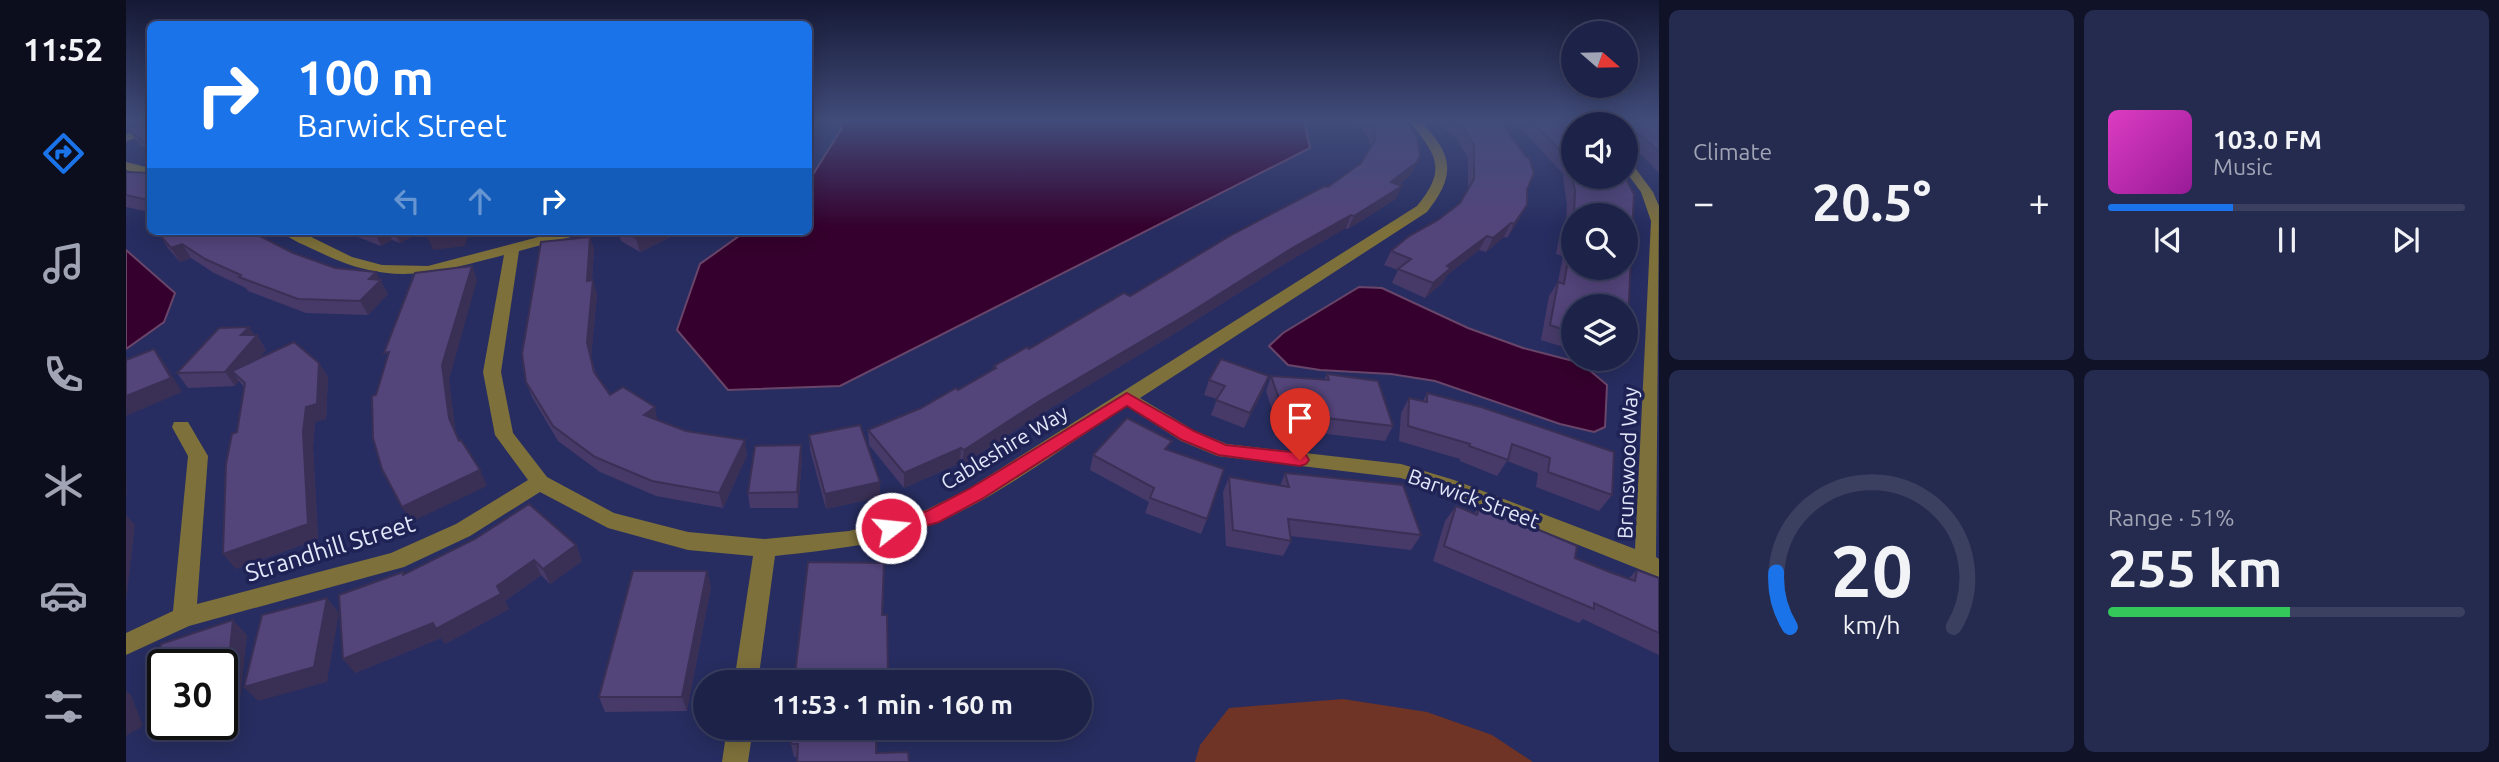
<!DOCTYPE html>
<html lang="en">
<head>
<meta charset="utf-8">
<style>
  :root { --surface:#1d2248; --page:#252a4f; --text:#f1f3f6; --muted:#a0a4b4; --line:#3b3f60; --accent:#1a73e8 }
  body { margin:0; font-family:Ubuntu,sans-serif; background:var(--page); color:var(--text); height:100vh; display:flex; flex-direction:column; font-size:26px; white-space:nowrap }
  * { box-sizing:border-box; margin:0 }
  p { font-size:23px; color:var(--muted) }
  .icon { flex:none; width:38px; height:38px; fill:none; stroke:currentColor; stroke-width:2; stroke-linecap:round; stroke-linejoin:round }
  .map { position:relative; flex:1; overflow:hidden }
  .sheet { display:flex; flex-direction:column; gap:10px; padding:10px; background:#101328; width:840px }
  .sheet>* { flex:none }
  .banner { position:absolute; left:21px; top:21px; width:665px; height:214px; border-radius:10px; box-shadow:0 4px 18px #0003,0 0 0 2px var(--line); background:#1a73e8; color:#fff; overflow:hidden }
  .needle { width:46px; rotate:110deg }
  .tools { position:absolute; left:1435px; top:21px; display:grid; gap:14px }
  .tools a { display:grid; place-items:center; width:77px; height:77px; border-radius:50%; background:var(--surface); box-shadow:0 4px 18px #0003,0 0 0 2px var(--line); font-size:35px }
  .speed { position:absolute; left:21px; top:649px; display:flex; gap:14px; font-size:35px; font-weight:700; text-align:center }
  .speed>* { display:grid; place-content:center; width:91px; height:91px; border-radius:50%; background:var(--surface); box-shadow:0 4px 18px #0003,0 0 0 2px var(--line); line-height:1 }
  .speed .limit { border:4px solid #111; border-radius:10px; background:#fff; color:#111 }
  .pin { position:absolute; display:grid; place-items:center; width:60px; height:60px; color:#fff; margin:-72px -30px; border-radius:50% 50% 50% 0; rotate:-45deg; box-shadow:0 0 7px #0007 }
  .pin .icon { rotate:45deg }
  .me { position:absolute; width:77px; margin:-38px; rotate:74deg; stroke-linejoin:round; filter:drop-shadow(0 0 5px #0008) }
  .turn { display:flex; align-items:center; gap:24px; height:147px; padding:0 35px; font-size:32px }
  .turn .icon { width:91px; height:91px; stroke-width:2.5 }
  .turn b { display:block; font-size:49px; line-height:60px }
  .lanes { display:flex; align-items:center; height:66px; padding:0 35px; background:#0003; justify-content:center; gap:35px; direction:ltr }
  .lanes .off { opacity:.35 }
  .big { font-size:52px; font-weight:600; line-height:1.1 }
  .sheet .card { flex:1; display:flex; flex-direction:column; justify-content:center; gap:10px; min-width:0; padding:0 24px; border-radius:10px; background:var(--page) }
  .sheet .dial { align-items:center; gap:0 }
  .dial svg { height:182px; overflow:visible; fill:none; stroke:var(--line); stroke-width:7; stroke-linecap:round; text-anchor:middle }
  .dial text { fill:var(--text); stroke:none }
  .song { display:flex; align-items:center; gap:21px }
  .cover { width:84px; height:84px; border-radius:10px; background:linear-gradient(135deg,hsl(310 70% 55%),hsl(300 70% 35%)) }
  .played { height:7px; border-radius:4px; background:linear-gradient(90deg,var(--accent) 35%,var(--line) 35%) }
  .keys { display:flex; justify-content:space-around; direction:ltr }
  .heat { display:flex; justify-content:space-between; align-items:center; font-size:38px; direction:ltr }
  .charge { height:10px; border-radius:5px; background:linear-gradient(90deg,#34c759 51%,var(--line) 0) }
  .sheet .tiles { flex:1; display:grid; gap:10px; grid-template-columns:repeat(2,1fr) }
  .trip { position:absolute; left:567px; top:670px; width:399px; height:70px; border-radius:35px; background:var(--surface); box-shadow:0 4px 18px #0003,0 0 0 2px var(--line); font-weight:600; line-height:70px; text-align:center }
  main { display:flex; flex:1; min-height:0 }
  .tab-bar { display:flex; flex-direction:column; width:126px; justify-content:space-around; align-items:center; background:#0c0e1d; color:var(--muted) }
  .tab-bar .icon { width:49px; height:49px }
  .tab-bar .on { color:var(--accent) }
  .tab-bar b { font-size:32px; color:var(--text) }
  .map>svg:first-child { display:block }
  .green { fill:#6f3425 }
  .water { fill:#35002d; stroke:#69456a; stroke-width:2 }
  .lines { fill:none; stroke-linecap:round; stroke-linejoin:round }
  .minor { fill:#7d703b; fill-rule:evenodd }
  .wall { fill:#473a69; fill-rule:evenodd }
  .shaded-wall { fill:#3a3055 }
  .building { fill:#53447a; stroke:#3a3055; stroke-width:2 }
  .route { fill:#e11d48; stroke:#92132f; stroke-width:2 }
  .labels { text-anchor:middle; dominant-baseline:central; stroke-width:7; stroke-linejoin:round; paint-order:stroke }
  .street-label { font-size:21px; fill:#e2e7fa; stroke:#1e2254 }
  .near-street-label { font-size:24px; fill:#e2e7fa; stroke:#1e2254 }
</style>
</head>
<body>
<main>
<nav class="tab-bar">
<b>11:52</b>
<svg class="icon on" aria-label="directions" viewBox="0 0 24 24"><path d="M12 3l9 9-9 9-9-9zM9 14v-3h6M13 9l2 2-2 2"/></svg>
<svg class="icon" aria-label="music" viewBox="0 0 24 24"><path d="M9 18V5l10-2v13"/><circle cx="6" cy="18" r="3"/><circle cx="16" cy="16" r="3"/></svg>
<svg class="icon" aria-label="phone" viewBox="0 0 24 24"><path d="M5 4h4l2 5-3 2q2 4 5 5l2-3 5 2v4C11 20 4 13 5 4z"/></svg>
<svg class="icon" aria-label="climate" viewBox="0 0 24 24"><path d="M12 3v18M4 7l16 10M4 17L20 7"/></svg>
<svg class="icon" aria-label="car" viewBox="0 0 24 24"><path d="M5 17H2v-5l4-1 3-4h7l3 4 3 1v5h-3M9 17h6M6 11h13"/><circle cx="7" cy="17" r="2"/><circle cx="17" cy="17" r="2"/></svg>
<svg class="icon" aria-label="filters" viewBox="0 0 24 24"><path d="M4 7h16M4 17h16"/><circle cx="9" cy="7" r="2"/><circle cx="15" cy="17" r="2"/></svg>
</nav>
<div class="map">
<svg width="1533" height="762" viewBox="0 0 1533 762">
  <rect width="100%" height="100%" fill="#272d60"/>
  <!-- green -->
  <polygon class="green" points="1217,699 1301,712 1366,735 1407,762 1069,762 1074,745 1103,708"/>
  <!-- water -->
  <g class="water">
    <polygon points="713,121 1178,121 1184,148 714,386 602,390 551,330 574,264 620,231 682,231 683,181 716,128"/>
    <polygon points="0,250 49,293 38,322 0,349"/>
    <polygon points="1233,287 1256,288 1342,328 1397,348 1455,363 1481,385 1479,427 1468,432 1434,424 1309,381 1265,374 1194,370 1162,365 1143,346 1157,333"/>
  </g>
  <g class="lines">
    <!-- minor -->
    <g class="minor">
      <path d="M1283,121H1294C1328,155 1330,175 1301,212L1014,398L1069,431L1101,444L1275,464L1328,480L1509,549L1525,221L1515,192L1500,172V160L1504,161L1527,192L1533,206L1530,557L1533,559V577L1314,490L1275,478L1091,456L1055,441L1001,406C940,445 881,491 815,521C764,544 704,550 649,556L632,682H608L627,556L562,550L482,528L414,492L344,536L278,567L63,626L0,655V633L47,611L62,456L46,427L48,422H62L82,456L71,604L265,553L330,524L402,480L369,435L357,372L378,255C305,274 265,287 193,252C181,246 164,240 155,231H173L226,257L256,265L302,266L435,231H458L456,234L393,251L375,372L387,433L421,477L488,513L562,532L639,539L723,531L800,510L842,489L1291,206C1322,169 1310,154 1283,121Z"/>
      <polygon points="24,128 24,134 0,141 0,134"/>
      <polygon points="0,162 24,168 24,176 0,170"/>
      <polygon points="601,728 627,728 622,762 596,762"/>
    </g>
  </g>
  <!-- wall -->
  <g class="wall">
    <polygon points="0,121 24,121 24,153 10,141 4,131 0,132"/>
    <polygon points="1224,121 1280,121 1294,155 1285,175 1273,185 1270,199 1222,229 1220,228 1163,261 1056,329 910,417 836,465 834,463 778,488 743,445 742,430 795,408 832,390 867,369 868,366 1004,296 1202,187 1235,163 1244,149 1243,139 1234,125 1229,125"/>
    <polygon points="1309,121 1374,121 1401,190 1394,218 1381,238 1378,237 1360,252 1353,250 1321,275 1317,282 1299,298 1266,283 1272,270 1258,265 1265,251 1312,220 1334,203 1342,190 1342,158 1330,138"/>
    <path d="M1388,121H1449L1452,124H1447V177H1499L1508,194L1503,300L1500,322V306H1447V350L1415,340L1423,296L1432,282L1437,256L1430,254L1433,238L1440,227L1441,205L1437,177L1438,175ZM1447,215H1500V268H1447Z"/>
    <polygon points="1456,121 1533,121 1533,173 1516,155 1500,143 1500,124 1459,124"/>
    <polygon points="0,172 24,173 24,212 0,207"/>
    <polygon points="216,231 296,231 274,243 266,240 255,246"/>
    <polygon points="492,231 556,231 514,252 495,241"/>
    <polygon points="557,231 577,231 568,236"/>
    <polygon points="41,232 167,253 209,268 254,280 262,294 242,315 180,313 122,291 120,288 88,273 65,258 54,262 42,248 33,234"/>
    <polygon points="464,237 468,250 466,280 471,294 465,357 470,374 484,395 532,420 621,455 597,508 530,496 474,472 432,441 406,397 400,382"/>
    <polygon points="123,327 128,335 131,335 140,350 133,358 193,363 202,377 200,419 189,422 187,447 192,539 110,569 111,432 118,387 113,381 109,386 62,388 51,373"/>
    <polygon points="1201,374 1267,426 1259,441 1152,428 1140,391 1145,376 1198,380"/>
    <polygon points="1143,376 1137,391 1118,428 1085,415 1091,399 1078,395 1083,380"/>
    <polygon points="1301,393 1355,407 1486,495 1473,511 1410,487 1412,473 1381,461 1371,476 1334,461 1334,459 1273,441 1275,413 1283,398 1297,401"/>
    <polygon points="683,435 754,482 754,497 700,509 684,450"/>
    <polygon points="1043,450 1081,519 1075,534 1019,513 1023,502 964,470 967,455"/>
    <polygon points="676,460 672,508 624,508 622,493"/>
    <polygon points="1159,473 1295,535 1285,550 1164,536 1165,541 1157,556 1100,546 1097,492 1103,477 1154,486"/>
    <polygon points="1354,505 1449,558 1486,573 1502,579 1511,570 1533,578 1533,655 1457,619 1453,623 1307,561 1319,521 1330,506 1348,514"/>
    <polygon points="450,545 456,561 424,584 415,575 379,601 383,609 319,644 315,638 229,673 278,575"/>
    <polygon points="758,563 757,615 761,615 762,682 670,682 669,675"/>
    <polygon points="585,586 561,711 479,712 473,697"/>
    <polygon points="667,728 751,728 751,753 668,757 665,744"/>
  </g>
  <!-- shaded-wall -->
  <g class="shaded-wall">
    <polygon points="0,121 23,121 5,131 2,129 4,131 0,132"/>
    <polygon points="1291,162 1285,175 1260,195 1265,182"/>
    <polygon points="1276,186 1270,199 1222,229 1228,216"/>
    <polygon points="1401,205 1394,218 1381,238 1388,224"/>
    <polygon points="1225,215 1220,228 1163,261 1056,329 910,417 836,465 838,450 912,402 1168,247"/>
    <polygon points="1385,223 1378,237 1360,252 1367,238"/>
    <polygon points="251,231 262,231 266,240 255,246 249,232"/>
    <polygon points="268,231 296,231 274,243"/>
    <polygon points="334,231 343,231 339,246 307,250 301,236"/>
    <polygon points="525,231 556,231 514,252 510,238"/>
    <polygon points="567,231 577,231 568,236"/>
    <polygon points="1361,236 1353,250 1321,275 1317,282 1299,298 1307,283 1321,266"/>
    <polygon points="464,237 468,250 465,295 461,281"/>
    <polygon points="56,244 65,258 54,262 45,248"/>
    <polygon points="346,266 351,280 323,380 330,433 340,456 323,418 316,365"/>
    <polygon points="250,272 262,294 242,315 234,301 243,279"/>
    <polygon points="467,280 471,294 465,357 473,387 461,342"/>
    <polygon points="123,327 129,336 131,335 140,350 115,379 106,371 113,381 109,386 99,372 115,335"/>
    <polygon points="28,349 39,364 56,392 0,416 0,396"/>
    <polygon points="193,363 202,377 200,419 189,422 187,447 192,539 110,569 97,554 177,432 180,407"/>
    <polygon points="1143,376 1137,391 1118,428 1124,413"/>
    <polygon points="529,407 532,422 518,415"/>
    <polygon points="619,440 621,455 597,508 593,493"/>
    <polygon points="675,445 676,460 672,508 671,492"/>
    <polygon points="835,448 834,463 778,488 778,473"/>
    <polygon points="0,467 1,494 0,494"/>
    <polygon points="354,470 361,486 285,522 276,507"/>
    <polygon points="754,482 754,497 700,509 699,494"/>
    <polygon points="0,515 9,525 0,602"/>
    <polygon points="450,545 456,561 424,584 417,569"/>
    <polygon points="408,560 415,575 379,601 383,609 319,644 315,638 229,673 217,659 307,623 371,586"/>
    <polygon points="581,571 585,586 561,711 556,697"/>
    <polygon points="201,598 213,613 201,682 132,701 118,687"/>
    <polygon points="107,620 121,635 114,701 96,708 96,688"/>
    <polygon points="0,691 5,695 17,726 0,736"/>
    <polygon points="37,710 37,724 51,724 38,729 21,715"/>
  </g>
  <!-- building -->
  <g class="building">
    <polygon points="18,121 24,121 24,145 21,144 2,129 19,123"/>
    <polygon points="1244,121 1280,121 1291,137 1294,155 1291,162 1265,182 1276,186 1228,216 1225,215 1168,247 1060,315 912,402 838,450 835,448 778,473 742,430 795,408 830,388 832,390 870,368 868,366 901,347 903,349 998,293 1004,296 1107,234 1199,186 1202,187 1235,163 1249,140 1248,127"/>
    <polygon points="1330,121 1374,121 1400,157 1403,158 1408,173 1401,190 1401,205 1388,224 1385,223 1367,238 1361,236 1321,266 1325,268 1307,283 1272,269 1285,259 1265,251 1283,236 1312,220 1334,203 1348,179 1348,145 1336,126"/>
    <polygon points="1406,121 1449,121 1452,124 1447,124 1447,164"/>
    <polygon points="1494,121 1533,121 1533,152 1524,143 1500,125 1500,124"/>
    <polygon points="1444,164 1447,165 1447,177 1499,177 1508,194 1503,300 1500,322 1500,306 1447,306 1447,333 1424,325 1432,282 1438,284 1445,242 1438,241 1442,224 1447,226 1447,268 1500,268 1500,215 1448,215 1449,191"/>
    <polygon points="0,172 24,173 24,204 22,200 0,195"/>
    <polygon points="41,231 124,231 167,253 209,268 250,272 243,279 255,280 234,301 172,299 113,277 115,275 79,259 56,244 45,248 33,234"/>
    <polygon points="303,231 334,231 333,232 301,236"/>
    <polygon points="498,231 525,231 510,238"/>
    <polygon points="464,237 461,281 467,280 461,342 468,372 484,395 497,387 529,407 518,415 560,431 619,440 593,493 526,481 469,457 427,426 400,382 396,354 415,242"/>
    <polygon points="346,266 316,365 323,418 333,441 335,440 354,470 276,507 256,469 247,438 246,396 250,395 263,352 258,353 289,273"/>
    <polygon points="123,327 115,335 131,335 99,372 51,373 93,328"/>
    <polygon points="168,342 193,363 191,404 180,407 177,432 182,524 97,554 100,464 106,434 111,432 119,383 106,371"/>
    <polygon points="28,349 45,378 0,396 0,360"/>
    <polygon points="1095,359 1143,376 1124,413 1090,400 1099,386 1083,380"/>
    <polygon points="1201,374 1252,381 1267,426 1158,413 1145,376 1203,380"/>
    <polygon points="1301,393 1355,407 1488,452 1486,495 1422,472 1424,458 1386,444 1382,460 1343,446 1344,444 1282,426 1283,398 1301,402"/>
    <polygon points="1001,418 1046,441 1039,449 1098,469 1081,519 1024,498 1028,488 967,455"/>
    <polygon points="734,425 754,482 699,494 683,435"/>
    <polygon points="675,445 671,492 622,493 629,446"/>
    <polygon points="1159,473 1277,485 1295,535 1162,519 1165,541 1107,530 1103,477 1163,487"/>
    <polygon points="403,504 450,545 417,569 408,560 371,586 375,594 310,629 307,623 217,659 213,595 277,572 277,575 349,539"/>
    <polygon points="1354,505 1451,546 1449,558 1486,573 1509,581 1511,570 1533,578 1533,633 1468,603 1468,609 1318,546 1330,506 1351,515"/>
    <polygon points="682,562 758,563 756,615 761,615 762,673 751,674 751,682 671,682 672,675 669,675"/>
    <polygon points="507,571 581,571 556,697 473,697"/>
    <polygon points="201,598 188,667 118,687 136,615"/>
    <polygon points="107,620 100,687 96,688 96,665 37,665 37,710 21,715 35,644"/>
    <polygon points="667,728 750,728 750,753 782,752 783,762 671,762 672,744 665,744"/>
  </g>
  <!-- sky -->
  <linearGradient id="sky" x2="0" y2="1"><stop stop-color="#151935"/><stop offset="0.53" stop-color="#414c7a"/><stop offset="1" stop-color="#414c7a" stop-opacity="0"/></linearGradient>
  <rect width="1533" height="228" fill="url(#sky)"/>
  <!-- route -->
  <polygon class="route" points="1001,393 1068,431 1100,445 1174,453 1180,455 1183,460 1180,464 1174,466 1092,455 1056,440 1001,406 856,499 813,522 765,536 758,534 755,528 758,523 801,511 843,489"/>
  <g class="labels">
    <!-- street labels -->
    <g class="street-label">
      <text transform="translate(878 447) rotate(-31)">Cableshire Way</text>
      <text transform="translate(1501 463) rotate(-88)">Brunswood Way</text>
      <text transform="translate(1348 498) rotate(20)">Barwick Street</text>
    </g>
    <!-- near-street labels -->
    <g class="near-street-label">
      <text transform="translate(204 548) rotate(-17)">Strandhill Street</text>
    </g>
  </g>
</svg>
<div class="tools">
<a><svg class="needle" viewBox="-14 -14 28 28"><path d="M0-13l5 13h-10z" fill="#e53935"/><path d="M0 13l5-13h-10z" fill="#a0a4b4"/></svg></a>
<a><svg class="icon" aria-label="sound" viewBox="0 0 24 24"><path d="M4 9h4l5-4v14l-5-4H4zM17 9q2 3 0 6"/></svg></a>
<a><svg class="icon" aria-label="search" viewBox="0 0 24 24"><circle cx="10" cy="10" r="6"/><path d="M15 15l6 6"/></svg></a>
<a><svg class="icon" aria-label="layers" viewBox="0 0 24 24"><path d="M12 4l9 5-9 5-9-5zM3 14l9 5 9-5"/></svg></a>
</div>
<div class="speed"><div class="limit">30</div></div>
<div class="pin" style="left:1174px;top:460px;background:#d93025"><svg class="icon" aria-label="arrive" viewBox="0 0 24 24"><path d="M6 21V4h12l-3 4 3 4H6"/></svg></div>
<svg class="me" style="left:765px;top:528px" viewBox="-20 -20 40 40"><circle r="17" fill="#e11d48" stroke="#fff" stroke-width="3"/><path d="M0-11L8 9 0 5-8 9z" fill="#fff"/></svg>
<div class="trip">11:53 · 1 min · 160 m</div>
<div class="banner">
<div class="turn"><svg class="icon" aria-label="right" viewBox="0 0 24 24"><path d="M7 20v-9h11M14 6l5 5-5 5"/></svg><div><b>100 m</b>Barwick Street</div></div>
<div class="lanes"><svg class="icon off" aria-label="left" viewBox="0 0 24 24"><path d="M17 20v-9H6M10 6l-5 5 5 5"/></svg><svg class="icon off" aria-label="ahead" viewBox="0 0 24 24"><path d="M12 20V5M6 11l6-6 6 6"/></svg><svg class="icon" aria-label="right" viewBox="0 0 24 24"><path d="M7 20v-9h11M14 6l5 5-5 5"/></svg></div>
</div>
</div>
<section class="sheet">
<div class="tiles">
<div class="card"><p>Climate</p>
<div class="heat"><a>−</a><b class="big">20.5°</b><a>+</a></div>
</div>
<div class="card">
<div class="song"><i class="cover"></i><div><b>103.0 FM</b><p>Music</p></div></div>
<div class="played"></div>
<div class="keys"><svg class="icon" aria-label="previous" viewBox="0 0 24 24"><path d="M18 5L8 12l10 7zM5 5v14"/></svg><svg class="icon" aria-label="pause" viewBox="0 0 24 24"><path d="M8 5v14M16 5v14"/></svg><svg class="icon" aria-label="next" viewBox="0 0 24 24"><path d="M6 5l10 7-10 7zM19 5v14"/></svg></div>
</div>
<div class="card dial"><svg viewBox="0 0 100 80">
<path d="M14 69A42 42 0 1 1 86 69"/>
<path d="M14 69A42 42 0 0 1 8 45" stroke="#1a73e8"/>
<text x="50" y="56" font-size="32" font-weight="700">20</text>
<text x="50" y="72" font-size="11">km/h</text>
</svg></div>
<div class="card"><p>Range · 51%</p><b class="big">255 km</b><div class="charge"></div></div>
</div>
</section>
</main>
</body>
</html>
